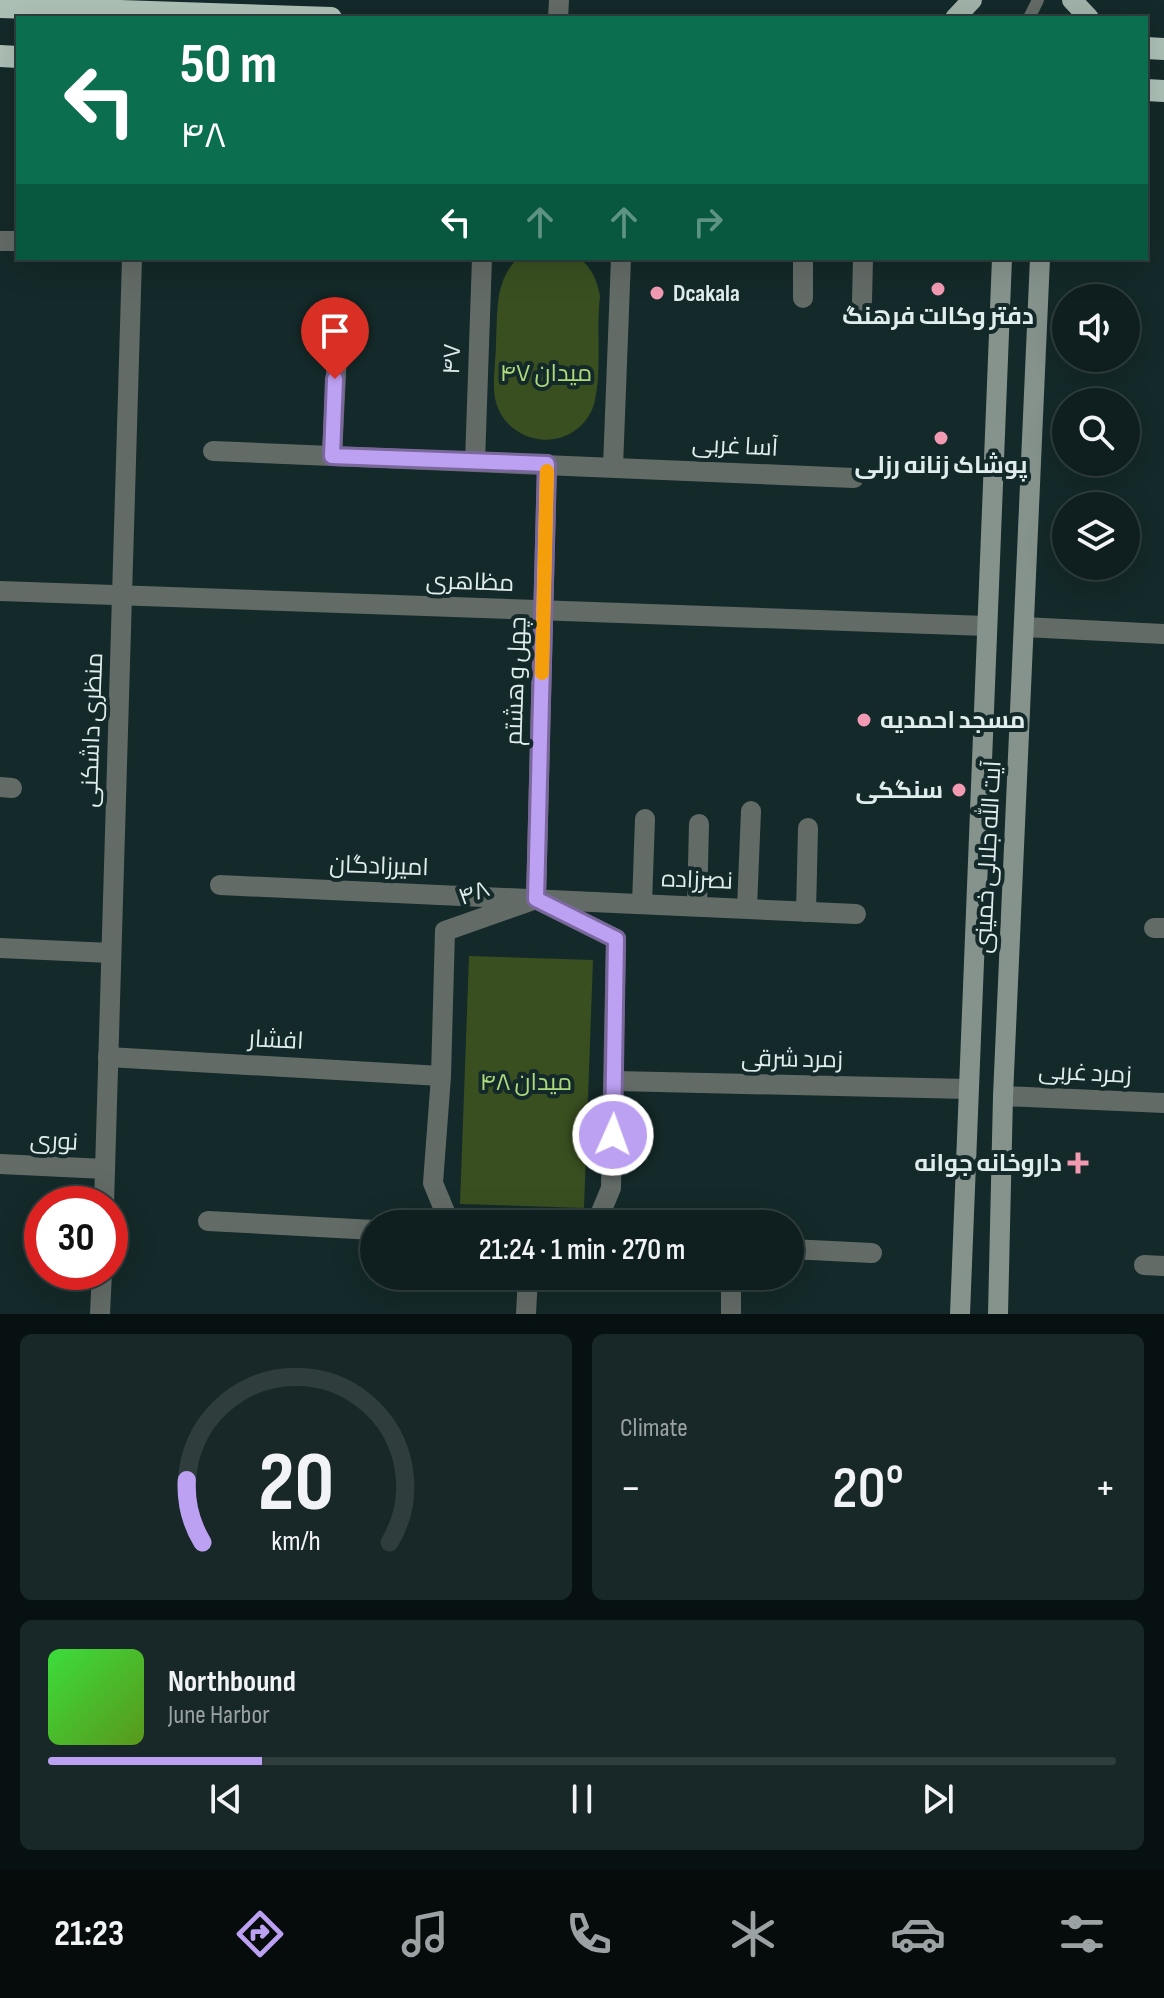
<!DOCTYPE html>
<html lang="en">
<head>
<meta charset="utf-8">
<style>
  :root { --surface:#0f1f1f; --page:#182728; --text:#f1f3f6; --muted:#9ba2a4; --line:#2f3d3d; --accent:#bca0f2 }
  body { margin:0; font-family:"Sofia Sans Condensed",Cairo,sans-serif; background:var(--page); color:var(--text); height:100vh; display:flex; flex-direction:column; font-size:30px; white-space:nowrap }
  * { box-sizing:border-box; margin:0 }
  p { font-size:26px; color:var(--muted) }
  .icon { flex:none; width:44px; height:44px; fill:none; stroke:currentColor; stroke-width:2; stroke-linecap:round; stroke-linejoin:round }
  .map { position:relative; height:1314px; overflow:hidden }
  .sheet { display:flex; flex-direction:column; gap:20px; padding:20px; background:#081111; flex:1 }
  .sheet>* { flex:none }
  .banner { position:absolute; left:16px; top:16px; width:1132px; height:244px; border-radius:0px; box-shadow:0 8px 32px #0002,0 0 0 2px var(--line); background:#0b6e4f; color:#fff; overflow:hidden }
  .tools { position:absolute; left:1052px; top:284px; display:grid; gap:16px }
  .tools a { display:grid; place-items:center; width:88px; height:88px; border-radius:50%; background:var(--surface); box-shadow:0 8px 32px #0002,0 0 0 2px var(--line); font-size:40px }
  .speed { position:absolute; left:24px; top:1186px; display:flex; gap:16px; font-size:40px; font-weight:700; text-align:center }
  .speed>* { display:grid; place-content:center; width:104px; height:104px; border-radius:50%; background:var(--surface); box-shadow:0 8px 32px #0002,0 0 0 2px var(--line); line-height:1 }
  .speed .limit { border:12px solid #d22; background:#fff; color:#111 }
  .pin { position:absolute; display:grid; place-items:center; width:68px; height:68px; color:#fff; margin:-82px -34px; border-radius:50% 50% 50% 0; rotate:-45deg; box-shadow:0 0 8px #0007 }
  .pin .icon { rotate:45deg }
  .me { position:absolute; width:88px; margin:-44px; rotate:2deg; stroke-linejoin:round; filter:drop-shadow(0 0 6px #0008) }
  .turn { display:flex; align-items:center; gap:28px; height:168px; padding:0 32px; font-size:36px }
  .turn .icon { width:104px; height:104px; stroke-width:2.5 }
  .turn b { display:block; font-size:56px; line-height:68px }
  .lanes { display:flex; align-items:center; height:76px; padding:0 32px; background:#0003; justify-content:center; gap:40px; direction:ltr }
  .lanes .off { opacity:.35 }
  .big { font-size:60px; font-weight:600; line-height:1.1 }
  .sheet .card { flex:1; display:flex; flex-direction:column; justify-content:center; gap:12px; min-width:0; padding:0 28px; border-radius:12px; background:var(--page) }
  .sheet .dial { align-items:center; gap:0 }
  .dial svg { height:208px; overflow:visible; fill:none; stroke:var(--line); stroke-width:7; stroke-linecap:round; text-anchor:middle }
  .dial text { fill:var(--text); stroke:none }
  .song { display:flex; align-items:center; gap:24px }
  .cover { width:96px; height:96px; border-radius:12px; background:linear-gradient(135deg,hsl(120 70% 55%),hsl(90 70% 35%)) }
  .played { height:8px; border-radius:4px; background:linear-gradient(90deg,var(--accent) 20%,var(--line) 20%) }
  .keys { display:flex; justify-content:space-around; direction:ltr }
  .heat { display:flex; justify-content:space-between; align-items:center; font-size:44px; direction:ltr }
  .sheet .tiles { flex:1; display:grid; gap:20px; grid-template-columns:1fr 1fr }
  .card:last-child { grid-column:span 2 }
  .trip { position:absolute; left:360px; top:1210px; width:444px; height:80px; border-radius:40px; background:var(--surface); box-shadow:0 8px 32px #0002,0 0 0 2px var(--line); font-weight:600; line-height:80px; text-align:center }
  .menu { display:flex; height:128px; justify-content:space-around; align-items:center; background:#060c0c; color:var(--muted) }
  .menu .icon { width:56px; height:56px }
  .menu .current { color:var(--accent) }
  .menu b { font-size:36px; color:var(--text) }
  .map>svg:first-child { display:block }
  .green { fill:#394f20 }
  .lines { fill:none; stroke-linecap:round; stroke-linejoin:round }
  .service { stroke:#636b67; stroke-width:12 }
  .minor { stroke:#636b67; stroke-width:20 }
  .secondary { stroke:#86938c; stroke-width:20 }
  .primary { stroke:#a1b2a9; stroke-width:20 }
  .trunk { stroke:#adc0b6; stroke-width:22 }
  .route-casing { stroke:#7a689d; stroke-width:20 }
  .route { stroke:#bca0f2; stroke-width:14 }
  .slow { stroke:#f59e0b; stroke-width:14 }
  .poi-dot { fill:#f19ab2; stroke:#142929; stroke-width:3 }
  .labels { text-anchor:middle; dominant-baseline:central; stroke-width:8; stroke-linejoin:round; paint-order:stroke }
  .poi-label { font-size:24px; font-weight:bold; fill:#e0eded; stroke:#142929; text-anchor:start }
  .street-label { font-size:24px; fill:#e0eded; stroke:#142929 }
  .park-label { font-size:24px; fill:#addb7c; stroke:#142929 }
</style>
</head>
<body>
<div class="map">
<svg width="1164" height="1314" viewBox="0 0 1164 1314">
  <rect width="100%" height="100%" fill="#142929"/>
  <!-- green -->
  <g class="green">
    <path d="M518,258H579C592,268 597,280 600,296C596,330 602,367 595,400C592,416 580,430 565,436C535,448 501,430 495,398C492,380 496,360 496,343C498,312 494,281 518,258Z"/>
    <polygon points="469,956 593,960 584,1208 460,1204"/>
  </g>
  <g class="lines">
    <!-- service -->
    <polyline class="service" points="1029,18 1038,0"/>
    <!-- minor -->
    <g class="minor">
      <polyline points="558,18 559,0"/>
      <polyline points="0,241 18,241"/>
      <polyline points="803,298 803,258"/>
      <polyline points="862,301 863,258"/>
      <polyline points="213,451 854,478"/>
      <polyline points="332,456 337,354"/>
      <polyline points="475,462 482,258"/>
      <polyline points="613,467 621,258"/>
      <polyline points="0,591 986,626"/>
      <polyline points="1024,627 1164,634"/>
      <polyline points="0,787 12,788"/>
      <polyline points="220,885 856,914"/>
      <polyline points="536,899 547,464"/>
      <polyline points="642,904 645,819"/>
      <polyline points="697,906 699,824"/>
      <polyline points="747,908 751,811"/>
      <polyline points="806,912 808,828"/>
      <polyline points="1154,928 1164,928"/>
      <polyline points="0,948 111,953"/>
      <polyline points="108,1057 441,1076"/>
      <polyline points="615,1081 968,1089"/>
      <polyline points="1003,1096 1164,1103"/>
      <polyline points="0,1164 105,1169"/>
      <polyline points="104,1204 132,258"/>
      <polyline points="208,1221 374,1230"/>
      <polyline points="450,1224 433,1183 441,1076 445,931 536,899 616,939 611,1188 596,1224"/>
      <polyline points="790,1249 872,1253"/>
      <polyline points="1144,1265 1164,1266"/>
      <polyline points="100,1314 102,1272"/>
      <polyline points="526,1314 528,1276"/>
      <polyline points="731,1314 731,1276"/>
    </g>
    <!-- secondary -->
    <g class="secondary">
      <polyline points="960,1314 1002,258"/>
      <polyline points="998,1314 1003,1096 1040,258"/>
    </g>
    <!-- primary -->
    <g class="primary">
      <polyline points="1072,0 1089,18"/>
      <polyline points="955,18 972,0"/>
    </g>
    <!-- trunk -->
    <g class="trunk">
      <polyline points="0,7 331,18"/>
      <polyline points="1146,48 1164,49"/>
      <polyline points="0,56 18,57"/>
      <polyline points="1146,90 1164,91"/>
    </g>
  </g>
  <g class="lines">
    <!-- route casing -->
    <g class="route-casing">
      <polyline id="route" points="335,379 332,456 547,464 536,899 616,939 613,1135"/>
    </g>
    <!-- route -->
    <use href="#route" class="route"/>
    <!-- slow -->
    <polyline class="slow" points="542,673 547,471"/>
  </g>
  <!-- markers -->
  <g class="poi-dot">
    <circle cx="938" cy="289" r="8"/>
    <circle cx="657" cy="293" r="8"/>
    <circle cx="941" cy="438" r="8"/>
    <circle cx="864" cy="720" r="8"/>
    <circle cx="959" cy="790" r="8"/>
    <path d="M1074 1151h8v8h8v8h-8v8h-8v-8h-8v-8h8z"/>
  </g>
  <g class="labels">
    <!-- poi labels -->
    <g class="poi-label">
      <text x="673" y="293">Dcakala</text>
      <text x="938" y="316" text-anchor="middle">دفتر وکالت فرهنگ</text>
      <text x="941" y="465" text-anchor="middle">پوشاک زنانه رزلی</text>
      <text x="880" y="720">مسجد احمدیه</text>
      <text x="943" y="790" text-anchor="end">سنگکی</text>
      <text x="1062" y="1163" text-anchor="end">داروخانه جوانه</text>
    </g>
    <!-- street labels -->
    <g class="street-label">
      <text transform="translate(452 359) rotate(-88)">۴۷</text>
      <text transform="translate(735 446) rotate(3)">آسا غربی</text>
      <text transform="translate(470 582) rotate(2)">مظاهری</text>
      <text transform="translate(516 681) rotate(-88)">چهل و هشتم</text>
      <text transform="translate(92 730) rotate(-88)">منظری داشکنی</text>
      <text transform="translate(988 857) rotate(-87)">آيت الله جلالى خمينى</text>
      <text transform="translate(379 866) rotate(2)">امیرزادگان</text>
      <text transform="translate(697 880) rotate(2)">نصرزاده</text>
      <text transform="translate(474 893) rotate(-20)">۴۸</text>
      <text transform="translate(276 1040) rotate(3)">افشار</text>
      <text transform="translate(792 1059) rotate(1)">زمرد شرقی</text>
      <text transform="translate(1085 1073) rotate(3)">زمرد غربی</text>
      <text transform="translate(54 1141) rotate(3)">نوری</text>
    </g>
    <!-- park labels -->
    <g class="park-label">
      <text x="546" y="373">میدان ۴۷</text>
      <text x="526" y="1082">میدان ۴۸</text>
    </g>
  </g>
</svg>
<div class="tools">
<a><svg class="icon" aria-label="sound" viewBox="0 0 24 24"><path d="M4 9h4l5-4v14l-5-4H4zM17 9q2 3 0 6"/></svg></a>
<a><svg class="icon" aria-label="search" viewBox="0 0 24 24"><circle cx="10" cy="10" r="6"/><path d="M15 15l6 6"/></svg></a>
<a><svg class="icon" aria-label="layers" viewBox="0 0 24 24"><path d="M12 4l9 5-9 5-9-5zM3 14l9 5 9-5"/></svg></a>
</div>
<div class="speed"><div class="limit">30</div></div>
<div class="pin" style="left:335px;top:379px;background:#d93025"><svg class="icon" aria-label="arrive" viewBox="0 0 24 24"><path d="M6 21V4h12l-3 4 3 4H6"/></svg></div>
<svg class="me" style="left:613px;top:1135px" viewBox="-20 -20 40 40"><circle r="17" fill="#bca0f2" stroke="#fff" stroke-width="3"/><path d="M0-11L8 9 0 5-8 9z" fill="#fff"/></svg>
<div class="trip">21:24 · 1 min · 270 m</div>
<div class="banner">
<div class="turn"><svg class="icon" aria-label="left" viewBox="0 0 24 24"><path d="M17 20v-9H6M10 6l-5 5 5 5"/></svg><div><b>50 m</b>۴۸</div></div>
<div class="lanes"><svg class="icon" aria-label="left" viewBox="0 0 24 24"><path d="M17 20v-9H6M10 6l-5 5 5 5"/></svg><svg class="icon off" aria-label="ahead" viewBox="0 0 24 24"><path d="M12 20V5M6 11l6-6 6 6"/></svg><svg class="icon off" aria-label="ahead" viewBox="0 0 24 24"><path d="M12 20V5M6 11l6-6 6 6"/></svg><svg class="icon off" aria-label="right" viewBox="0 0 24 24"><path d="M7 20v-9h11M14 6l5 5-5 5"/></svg></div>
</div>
</div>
<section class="sheet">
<div class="tiles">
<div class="card dial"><svg viewBox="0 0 100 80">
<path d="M14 69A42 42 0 1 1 86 69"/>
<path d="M14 69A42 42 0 0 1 8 45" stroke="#bca0f2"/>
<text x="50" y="56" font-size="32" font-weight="700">20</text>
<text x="50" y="72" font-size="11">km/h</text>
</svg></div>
<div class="card"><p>Climate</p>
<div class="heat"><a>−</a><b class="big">20°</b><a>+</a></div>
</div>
<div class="card">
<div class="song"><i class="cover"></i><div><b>Northbound</b><p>June Harbor</p></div></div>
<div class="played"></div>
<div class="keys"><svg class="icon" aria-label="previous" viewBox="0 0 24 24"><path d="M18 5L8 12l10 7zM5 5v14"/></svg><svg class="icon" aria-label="pause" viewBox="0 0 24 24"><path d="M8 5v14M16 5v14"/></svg><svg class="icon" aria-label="next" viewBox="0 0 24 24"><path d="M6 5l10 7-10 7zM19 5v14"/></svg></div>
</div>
</div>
</section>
<nav class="menu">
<b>21:23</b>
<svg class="icon current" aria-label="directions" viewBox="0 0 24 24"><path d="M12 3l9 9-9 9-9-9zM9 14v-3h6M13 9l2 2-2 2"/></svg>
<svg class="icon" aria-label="music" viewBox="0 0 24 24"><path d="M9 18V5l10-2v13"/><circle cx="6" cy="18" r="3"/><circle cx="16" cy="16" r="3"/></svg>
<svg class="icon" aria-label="phone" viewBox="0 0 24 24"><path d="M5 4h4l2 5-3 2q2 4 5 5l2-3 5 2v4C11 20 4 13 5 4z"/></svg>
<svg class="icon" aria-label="climate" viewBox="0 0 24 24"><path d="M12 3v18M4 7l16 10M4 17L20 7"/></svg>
<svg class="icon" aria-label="car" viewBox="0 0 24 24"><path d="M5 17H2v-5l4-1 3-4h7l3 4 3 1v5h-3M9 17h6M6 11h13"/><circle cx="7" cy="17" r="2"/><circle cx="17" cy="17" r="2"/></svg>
<svg class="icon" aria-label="filters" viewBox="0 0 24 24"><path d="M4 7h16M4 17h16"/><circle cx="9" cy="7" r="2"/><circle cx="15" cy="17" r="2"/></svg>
</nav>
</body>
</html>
